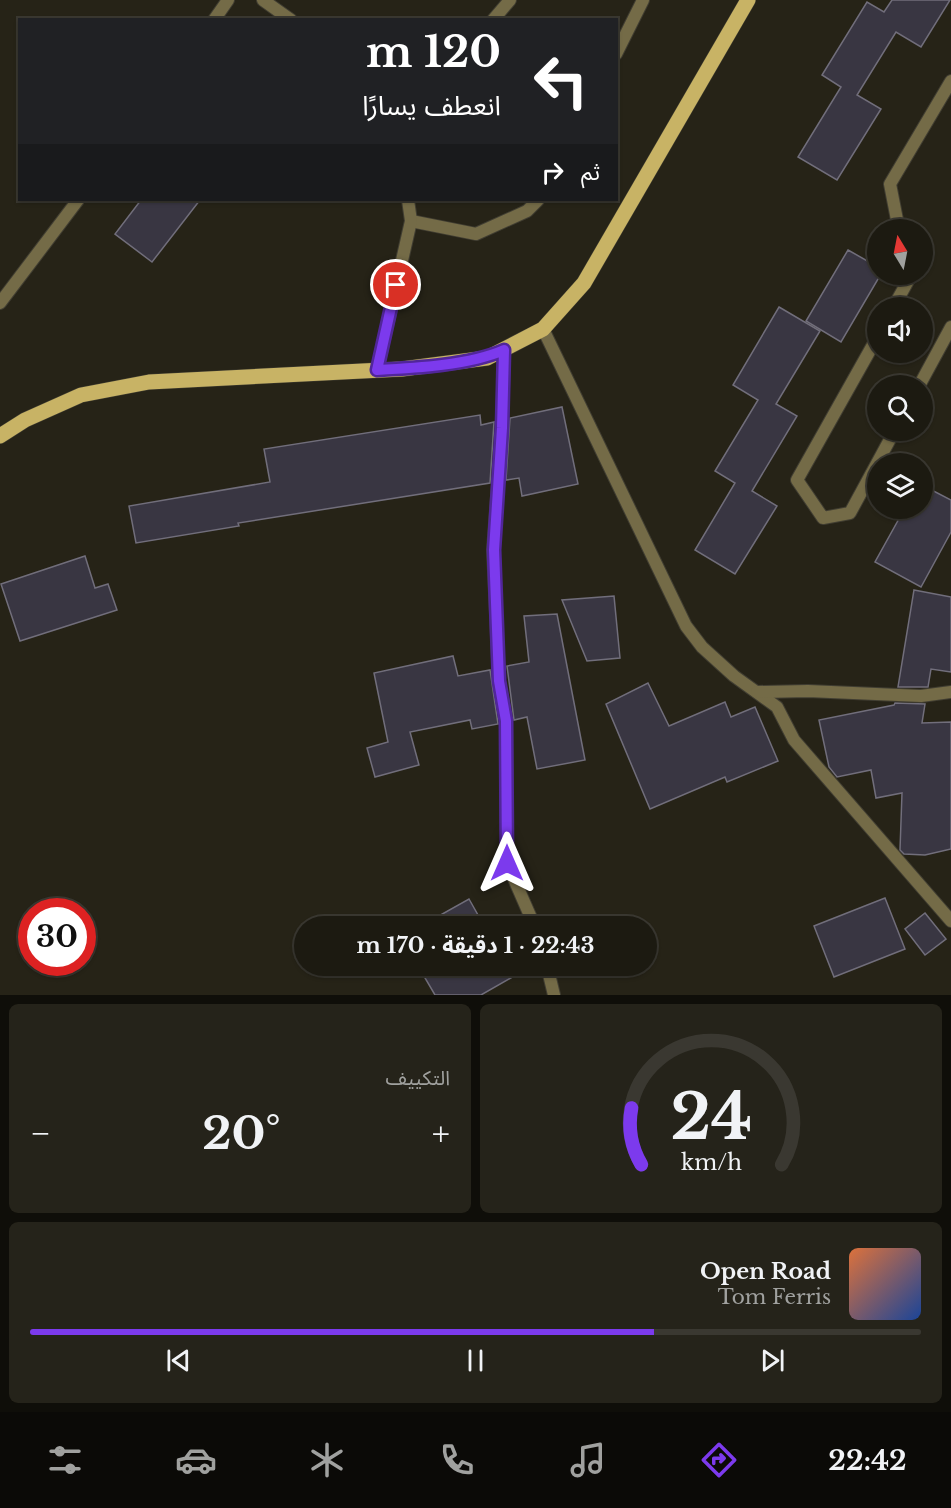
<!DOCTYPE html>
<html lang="ar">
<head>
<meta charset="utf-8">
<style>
  :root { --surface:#1c1a11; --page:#25231a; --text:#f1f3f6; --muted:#a0a19f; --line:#3a3831; --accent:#7c3aed }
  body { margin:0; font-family:"Libre Baskerville","Noto Sans Arabic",serif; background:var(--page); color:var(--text); direction:rtl; height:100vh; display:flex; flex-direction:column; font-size:22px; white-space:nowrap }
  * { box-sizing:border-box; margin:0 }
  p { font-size:20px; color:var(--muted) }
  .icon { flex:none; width:33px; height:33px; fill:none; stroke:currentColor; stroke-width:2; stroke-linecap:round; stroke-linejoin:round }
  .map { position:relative; height:995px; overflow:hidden; direction:ltr }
  .drawer { display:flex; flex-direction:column; gap:9px; padding:9px; background:#0f0e09; flex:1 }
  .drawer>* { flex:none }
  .banner { position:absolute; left:18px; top:18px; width:600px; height:183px; border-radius:0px; box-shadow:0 2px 4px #0004,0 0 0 2px var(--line); direction:rtl; background:#202124; color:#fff; overflow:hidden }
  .needle { width:39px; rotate:350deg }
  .controls { position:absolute; left:867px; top:219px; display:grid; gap:12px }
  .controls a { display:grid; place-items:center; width:66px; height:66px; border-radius:50%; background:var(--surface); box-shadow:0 2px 4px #0004,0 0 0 2px var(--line); font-size:30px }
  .speed { position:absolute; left:18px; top:898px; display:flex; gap:12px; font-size:30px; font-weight:700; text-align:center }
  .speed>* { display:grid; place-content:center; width:78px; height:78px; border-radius:50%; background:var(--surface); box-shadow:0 2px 4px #0004,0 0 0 2px var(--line); line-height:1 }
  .speed .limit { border:9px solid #d22; background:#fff; color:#111 }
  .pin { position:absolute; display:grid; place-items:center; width:51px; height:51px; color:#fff; margin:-26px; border:3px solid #fff; border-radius:50%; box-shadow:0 2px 6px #0007 }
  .me { position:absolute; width:66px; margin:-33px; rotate:0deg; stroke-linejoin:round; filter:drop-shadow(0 0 4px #0008) }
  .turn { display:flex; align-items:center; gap:21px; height:126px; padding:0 18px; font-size:27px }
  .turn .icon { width:78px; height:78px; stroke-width:2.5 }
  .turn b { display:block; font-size:42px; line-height:51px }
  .then { display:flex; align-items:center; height:57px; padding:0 18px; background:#0003; gap:12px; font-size:22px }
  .big { font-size:45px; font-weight:700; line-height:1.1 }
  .drawer .tile { flex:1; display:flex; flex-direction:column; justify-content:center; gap:9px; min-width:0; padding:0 21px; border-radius:9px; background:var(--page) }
  .drawer .dial { align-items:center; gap:0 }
  .dial svg { height:156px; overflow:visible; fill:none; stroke:var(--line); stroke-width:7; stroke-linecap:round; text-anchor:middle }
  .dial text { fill:var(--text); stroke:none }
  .song { display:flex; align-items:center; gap:18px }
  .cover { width:72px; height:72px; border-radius:9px; background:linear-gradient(135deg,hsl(20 70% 55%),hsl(220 70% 35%)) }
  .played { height:6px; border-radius:3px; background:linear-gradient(90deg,var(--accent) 70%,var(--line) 70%) }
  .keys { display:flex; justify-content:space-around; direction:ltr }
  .heat { display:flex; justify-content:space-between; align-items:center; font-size:33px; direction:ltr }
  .drawer .tiles { flex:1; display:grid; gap:9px; grid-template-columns:1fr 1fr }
  .tile:last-child { grid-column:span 2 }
  .trip { position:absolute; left:294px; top:916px; width:363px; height:60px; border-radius:30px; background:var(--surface); box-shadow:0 2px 4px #0004,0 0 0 2px var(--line); font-weight:700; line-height:60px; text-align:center; direction:rtl }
  .tab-bar { display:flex; height:96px; justify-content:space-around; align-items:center; background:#0b0a07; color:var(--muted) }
  .tab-bar .icon { width:42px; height:42px }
  .tab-bar .on { color:var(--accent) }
  .tab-bar b { font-size:27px; color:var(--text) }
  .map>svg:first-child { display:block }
  .building { fill:#393642; stroke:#716e7b; stroke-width:1.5 }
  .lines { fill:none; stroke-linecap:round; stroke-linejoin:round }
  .service-casing { stroke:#413e32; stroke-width:14 }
  .minor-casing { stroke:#413e32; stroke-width:14 }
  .primary-casing { stroke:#413e32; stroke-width:16 }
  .service { stroke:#746b47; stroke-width:12 }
  .minor { stroke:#746b47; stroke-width:12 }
  .primary { stroke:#c8b365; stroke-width:15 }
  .route-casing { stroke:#51269a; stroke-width:15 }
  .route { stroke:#7c3aed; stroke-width:10 }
</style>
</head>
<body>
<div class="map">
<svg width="951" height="995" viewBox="0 0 951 995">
  <rect width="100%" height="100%" fill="#262317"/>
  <!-- building -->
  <g class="building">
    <polygon points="892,0 950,0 921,47 896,32 857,95 881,109 837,180 798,157 841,87 822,75 867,2 884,12"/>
    <polygon points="141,200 200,200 152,262 115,234"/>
    <polygon points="848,250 878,267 878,274 881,274 841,342 806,321"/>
    <polygon points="779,307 820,331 776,404 797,416 752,491 777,506 735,574 695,550 735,483 715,471 758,400 733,385"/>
    <polygon points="562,407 578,484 522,496 519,478 506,480 510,418"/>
    <polygon points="480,415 481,425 494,422 490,483 238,523 239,526 136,543 129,506 270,482 264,449"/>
    <polygon points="922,485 951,500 951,532 921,587 875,562 905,508 922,508"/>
    <polygon points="85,556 95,588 108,584 117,610 20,641 1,584"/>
    <polygon points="914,590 951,597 951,672 931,669 928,687 898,687"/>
    <polygon points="614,596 620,658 587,661 562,600"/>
    <polygon points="557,614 585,760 537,769 527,717 514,720 507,666 529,662 524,616"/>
    <polygon points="453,656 458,676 490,670 498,724 472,729 470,720 410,732 419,765 375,777 367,748 388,742 374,673"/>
    <polygon points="648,683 669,726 725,702 731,717 755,707 778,761 727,782 725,777 650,809 606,704"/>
    <polygon points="895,703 925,704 922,723 951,722 951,849 925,855 904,854 900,850 902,793 876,798 871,770 837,777 829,767 819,720 894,705"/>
    <polygon points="885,898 905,949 834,977 814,926"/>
    <polygon points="469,899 482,922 491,917 497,927 419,927"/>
    <polygon points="925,913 946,939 925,955 905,929"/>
    <polygon points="418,966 519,966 523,971 481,995 435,995"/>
  </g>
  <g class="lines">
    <!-- service casing -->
    <g class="service-casing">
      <g id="service">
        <polyline points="214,20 228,0"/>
        <polyline points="493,20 510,0"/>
        <polyline points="616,54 643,0"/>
        <polyline points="411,221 476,234 527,211 538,200"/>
        <polyline points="0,303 78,200"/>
      </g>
    </g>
    <!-- minor casing -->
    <g class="minor-casing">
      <g id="minor">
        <polyline points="263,0 291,20"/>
        <polyline points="899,230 890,184 951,81"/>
        <polyline points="893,308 909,279 908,274"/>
        <polyline points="543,329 686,626 702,647 734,676 777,707 794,740 951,921"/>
        <polyline points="878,336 797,480 823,518 850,513 895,430"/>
        <polyline points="504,350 502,428 493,550 499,681 506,721 507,863 535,927"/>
        <polyline points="377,370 411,221 408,200"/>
        <polyline points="919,386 951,327"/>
        <polyline points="757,692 808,691 921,696 951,692"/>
        <polyline points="547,966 554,995"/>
      </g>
    </g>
    <!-- primary casing -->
    <g class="primary-casing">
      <polyline id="primary" points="0,436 25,420 81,395 149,382 402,369 487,358 543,329 584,283 748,0"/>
    </g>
    <!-- service -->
    <use href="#service" class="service"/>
    <!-- minor -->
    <use href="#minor" class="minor"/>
    <!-- primary -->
    <use href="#primary" class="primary"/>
  </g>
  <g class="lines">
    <!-- route casing -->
    <g class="route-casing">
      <path id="route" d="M396,285L377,370C416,368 470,365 504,350L502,428L494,550L499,681L506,721L507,863"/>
    </g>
    <!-- route -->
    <use href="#route" class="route"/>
  </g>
</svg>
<div class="controls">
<a><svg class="needle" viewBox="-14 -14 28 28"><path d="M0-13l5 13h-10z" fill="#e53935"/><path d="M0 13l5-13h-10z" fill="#a0a19f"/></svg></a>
<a><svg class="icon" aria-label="sound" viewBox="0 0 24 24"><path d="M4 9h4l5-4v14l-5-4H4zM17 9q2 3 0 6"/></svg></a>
<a><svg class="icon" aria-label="search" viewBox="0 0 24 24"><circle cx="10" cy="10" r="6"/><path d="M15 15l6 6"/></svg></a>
<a><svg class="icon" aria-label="layers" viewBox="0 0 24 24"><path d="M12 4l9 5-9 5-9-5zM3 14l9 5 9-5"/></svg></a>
</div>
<div class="speed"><div class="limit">30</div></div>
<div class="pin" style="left:396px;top:285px;background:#d93025"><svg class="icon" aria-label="arrive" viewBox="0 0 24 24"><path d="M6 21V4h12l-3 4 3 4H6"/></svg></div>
<svg class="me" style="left:507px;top:863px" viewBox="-20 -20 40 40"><path d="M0-17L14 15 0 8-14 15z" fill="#7c3aed" stroke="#fff" stroke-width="4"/></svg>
<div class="trip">22:43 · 1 دقيقة · 170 m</div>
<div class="banner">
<div class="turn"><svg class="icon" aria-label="left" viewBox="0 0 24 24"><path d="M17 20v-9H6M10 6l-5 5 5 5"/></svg><div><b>120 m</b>انعطف يسارًا</div></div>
<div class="then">ثم<svg class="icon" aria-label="right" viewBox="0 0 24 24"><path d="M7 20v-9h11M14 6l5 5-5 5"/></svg></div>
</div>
</div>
<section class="drawer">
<div class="tiles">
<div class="tile dial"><svg viewBox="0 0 100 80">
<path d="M14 69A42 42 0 1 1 86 69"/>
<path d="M14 69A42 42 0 0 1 9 40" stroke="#7c3aed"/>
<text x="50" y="56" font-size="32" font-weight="700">24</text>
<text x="50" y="72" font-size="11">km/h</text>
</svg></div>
<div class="tile"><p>التكييف</p>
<div class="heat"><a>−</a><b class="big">20°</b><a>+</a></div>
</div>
<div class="tile">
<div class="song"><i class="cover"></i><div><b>Open Road</b><p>Tom Ferris</p></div></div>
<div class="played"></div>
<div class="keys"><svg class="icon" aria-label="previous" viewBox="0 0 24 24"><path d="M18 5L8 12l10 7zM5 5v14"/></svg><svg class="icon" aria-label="pause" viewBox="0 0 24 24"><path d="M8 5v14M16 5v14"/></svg><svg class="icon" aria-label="next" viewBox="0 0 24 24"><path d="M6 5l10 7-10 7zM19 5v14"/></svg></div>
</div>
</div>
</section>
<nav class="tab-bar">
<b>22:42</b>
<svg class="icon on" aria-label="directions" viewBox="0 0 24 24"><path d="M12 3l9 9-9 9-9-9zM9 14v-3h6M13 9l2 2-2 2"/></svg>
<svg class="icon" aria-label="music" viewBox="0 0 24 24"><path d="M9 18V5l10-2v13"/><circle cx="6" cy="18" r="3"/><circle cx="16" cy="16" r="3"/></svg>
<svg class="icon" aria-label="phone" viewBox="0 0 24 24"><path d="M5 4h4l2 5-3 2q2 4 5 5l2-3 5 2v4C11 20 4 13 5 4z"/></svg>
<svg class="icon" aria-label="climate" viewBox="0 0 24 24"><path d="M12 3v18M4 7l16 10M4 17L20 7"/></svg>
<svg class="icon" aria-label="car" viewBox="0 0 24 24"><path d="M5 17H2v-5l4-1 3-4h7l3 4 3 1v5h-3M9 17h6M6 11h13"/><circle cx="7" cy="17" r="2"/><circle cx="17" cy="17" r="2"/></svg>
<svg class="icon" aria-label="filters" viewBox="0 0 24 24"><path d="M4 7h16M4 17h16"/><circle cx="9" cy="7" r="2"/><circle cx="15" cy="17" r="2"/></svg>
</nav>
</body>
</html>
